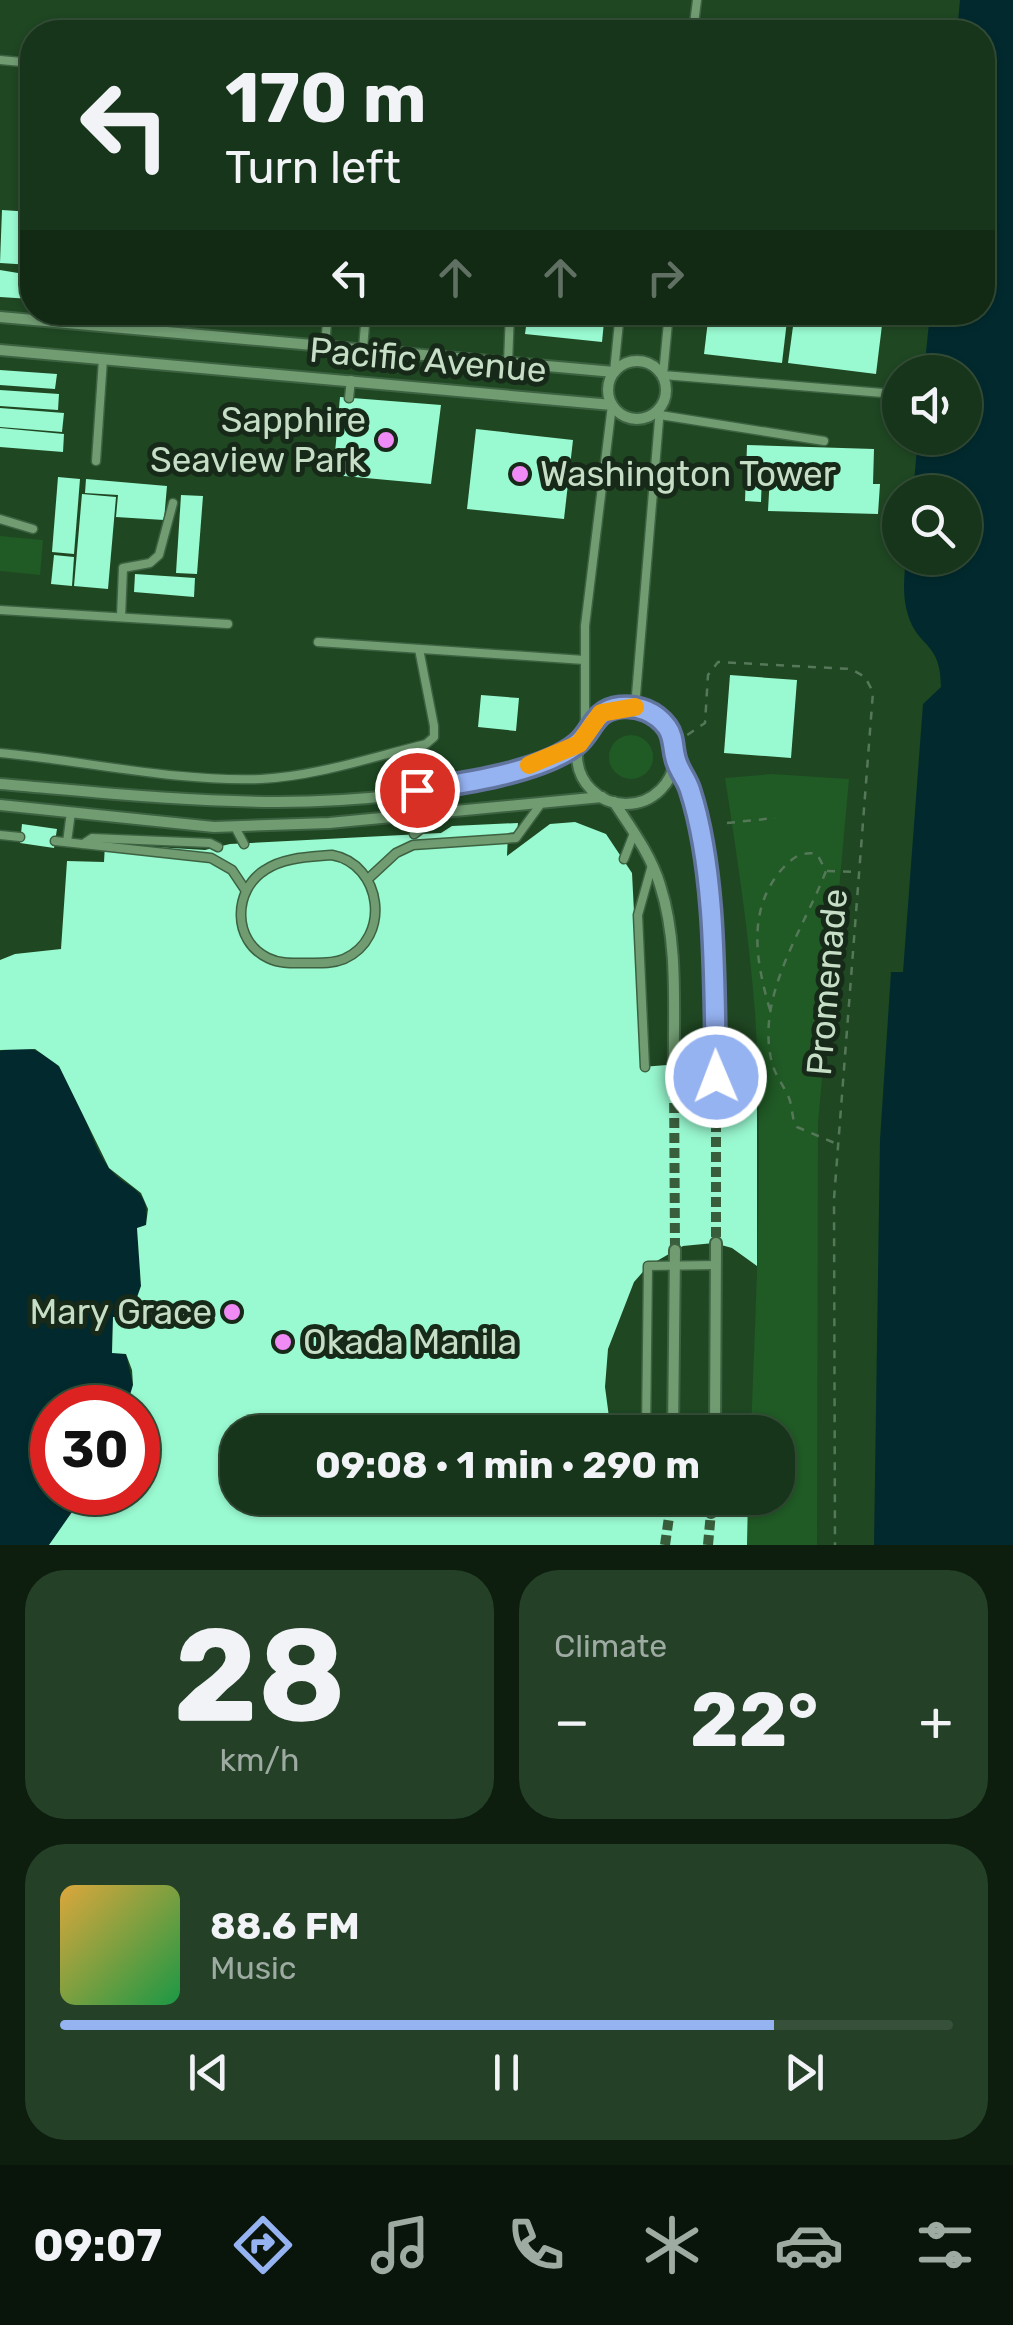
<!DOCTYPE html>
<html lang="en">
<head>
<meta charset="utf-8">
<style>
  :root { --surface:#17351a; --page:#244027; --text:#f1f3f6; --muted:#9eaba2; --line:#365039; --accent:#95b2f1 }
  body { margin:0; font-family:Rubik,sans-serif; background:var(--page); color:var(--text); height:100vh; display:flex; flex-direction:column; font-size:38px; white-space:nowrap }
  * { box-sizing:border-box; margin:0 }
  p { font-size:32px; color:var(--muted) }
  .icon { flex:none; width:55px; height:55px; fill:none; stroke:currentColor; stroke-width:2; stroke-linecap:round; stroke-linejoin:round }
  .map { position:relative; height:1545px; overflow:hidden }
  .side { display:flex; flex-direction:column; gap:25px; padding:25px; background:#0d1d0e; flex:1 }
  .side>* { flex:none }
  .top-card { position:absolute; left:20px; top:20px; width:975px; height:305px; border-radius:40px; box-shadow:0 2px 8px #0004,0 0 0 2px var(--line); background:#17351a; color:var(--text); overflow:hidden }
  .controls { position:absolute; left:882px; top:355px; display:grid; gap:20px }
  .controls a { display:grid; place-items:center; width:100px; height:100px; border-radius:50%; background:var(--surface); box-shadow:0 2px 8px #0004,0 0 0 2px var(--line); font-size:50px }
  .speed { position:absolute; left:30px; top:1385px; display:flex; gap:20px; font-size:50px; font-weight:700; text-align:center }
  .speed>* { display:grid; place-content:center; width:130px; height:130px; border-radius:50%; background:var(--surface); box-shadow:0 2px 8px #0004,0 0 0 2px var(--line); line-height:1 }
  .speed .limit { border:15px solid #d22; background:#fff; color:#111 }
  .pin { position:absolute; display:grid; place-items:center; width:85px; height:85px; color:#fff; margin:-42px; border:5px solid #fff; border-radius:50%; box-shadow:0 2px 10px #0007 }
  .me { position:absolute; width:110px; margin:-55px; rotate:359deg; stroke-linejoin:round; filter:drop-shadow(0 0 8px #0008) }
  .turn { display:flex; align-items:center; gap:35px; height:210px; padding:0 40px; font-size:45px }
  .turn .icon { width:130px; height:130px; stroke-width:2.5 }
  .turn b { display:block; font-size:70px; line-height:85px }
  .lanes { display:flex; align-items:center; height:95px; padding:0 40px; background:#0003; justify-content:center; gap:50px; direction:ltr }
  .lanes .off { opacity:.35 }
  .big { font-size:75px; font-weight:700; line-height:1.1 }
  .side .widget { flex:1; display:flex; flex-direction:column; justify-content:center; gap:15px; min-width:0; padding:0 35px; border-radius:40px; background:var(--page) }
  .side .dial { align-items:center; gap:0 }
  .dial b { font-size:130px; line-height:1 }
  .song { display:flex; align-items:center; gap:30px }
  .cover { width:120px; height:120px; border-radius:15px; background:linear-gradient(135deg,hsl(40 70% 55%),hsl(140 70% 35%)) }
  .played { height:10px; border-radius:5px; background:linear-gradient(90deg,var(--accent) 80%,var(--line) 80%) }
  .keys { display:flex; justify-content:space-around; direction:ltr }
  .heat { display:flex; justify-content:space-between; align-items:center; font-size:55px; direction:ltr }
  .side .tiles { flex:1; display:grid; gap:25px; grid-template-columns:1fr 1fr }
  .widget:last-child { grid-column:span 2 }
  .trip { position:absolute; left:220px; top:1415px; width:575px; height:100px; border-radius:40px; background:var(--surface); box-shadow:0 2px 8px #0004,0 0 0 2px var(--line); font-weight:700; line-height:100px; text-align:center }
  .tab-bar { display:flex; height:160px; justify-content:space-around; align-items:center; background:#09150a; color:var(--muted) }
  .tab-bar .icon { width:70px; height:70px }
  .tab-bar .current { color:var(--accent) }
  .tab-bar b { font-size:45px; color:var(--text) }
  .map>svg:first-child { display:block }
  .green { fill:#205a25 }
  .water { fill:#022a2e }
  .building { fill:#99f9d0 }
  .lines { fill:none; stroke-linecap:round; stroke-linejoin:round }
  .street-tunnel { stroke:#385e3b; stroke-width:10; stroke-dasharray:10 5; stroke-linecap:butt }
  .lane-casing { stroke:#3d6241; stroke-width:11 }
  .street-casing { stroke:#3d6241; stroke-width:14 }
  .path { stroke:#557858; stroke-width:2.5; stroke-dasharray:8 8; stroke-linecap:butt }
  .lane { stroke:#719c72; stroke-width:8 }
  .street { stroke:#719c72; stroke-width:10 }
  .route-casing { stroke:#61749d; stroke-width:25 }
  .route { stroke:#95b2f1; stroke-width:18 }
  .slow { stroke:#f59e0b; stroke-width:18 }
  .poi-dot { fill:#f08bf6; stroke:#172918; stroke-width:4 }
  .labels { text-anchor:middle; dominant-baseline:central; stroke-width:10; stroke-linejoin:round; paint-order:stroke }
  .street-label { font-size:35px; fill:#c6ddc6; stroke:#172918 }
  .poi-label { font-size:35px; fill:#c6ddc6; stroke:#172918; text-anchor:end }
</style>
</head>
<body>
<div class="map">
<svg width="1013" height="1545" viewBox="0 0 1013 1545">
  <rect width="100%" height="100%" fill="#1f4722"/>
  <!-- green -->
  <g class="green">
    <polygon points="0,536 43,540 40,575 0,571"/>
    <circle cx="631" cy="757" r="22"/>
    <path d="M772,774L849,779L818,1123L817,1545H747L748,1498H778V1432H751C756,1293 764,1152 755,1013C749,934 737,856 725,778Z"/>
  </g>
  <!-- water -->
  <g class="water">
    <path d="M960,0H1013V1545H874L880,1140L891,972H903L923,704L941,687C941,641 918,648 908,615C902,597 904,576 906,558H965V492H913L918,438H965V372H924L930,313L982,312V32H957Z"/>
    <path d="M20,1047C80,1054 79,1125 107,1165C124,1191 151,1184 146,1225L137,1229L141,1286L130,1317L113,1318L112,1352L126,1354L133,1385L126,1407L52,1408V1492L86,1493L49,1545H0V1051Z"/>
  </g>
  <!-- building -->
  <g class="building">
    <polygon points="2,210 32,212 32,265 0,263"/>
    <polygon points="25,267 32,268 31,299 0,297 0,270 24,274"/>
    <polygon points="400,312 490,312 488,327 399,317"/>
    <polygon points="528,312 605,312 602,342 525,334"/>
    <polygon points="709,312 788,312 782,363 704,354"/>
    <polygon points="795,312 883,317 876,374 788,363"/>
    <polygon points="0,370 57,374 55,389 0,385"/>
    <polygon points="0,390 59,394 58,410 0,406"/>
    <polygon points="340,397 441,405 431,484 333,475"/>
    <polygon points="0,408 64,413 62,432 0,427"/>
    <polygon points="0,428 64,434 63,452 0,447"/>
    <polygon points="476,429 573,440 564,519 467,509"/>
    <polygon points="747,445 874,449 873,484 880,484 878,514 768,511 770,475 762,475 761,502 745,501"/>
    <polygon points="58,477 80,479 74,554 52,552"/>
    <polygon points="86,479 167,486 164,520 116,517 118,495 85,493"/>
    <polygon points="82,494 116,497 108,589 74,586"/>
    <polygon points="181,495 203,496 197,574 176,573"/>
    <polygon points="54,555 74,557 72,586 51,584"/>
    <polygon points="135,574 195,578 194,597 134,592"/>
    <polygon points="730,675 797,680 791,758 724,753"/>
    <polygon points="481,695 519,698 516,731 478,727"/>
    <polygon points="575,822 606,834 632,873 642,1067 667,1065 683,1080 704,1074 720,1080 737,1064 757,1064 757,1266 732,1248 714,1243 683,1246 648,1266 634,1282 608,1349 605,1387 611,1432 238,1432 238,1498 648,1498 663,1508 693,1515 748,1498 747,1545 49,1545 86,1492 138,1492 138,1408 126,1408 133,1385 132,1370 126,1354 112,1353 113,1317 130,1317 141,1286 137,1228 146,1225 148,1209 141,1193 109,1168 59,1066 35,1049 0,1050 0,960 15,954 61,949 67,861 104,862 105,844 205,850 230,844 441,833 452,826 518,823 517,832 508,833 507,856 550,824"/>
    <polygon points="22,824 57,829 54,848 20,843"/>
  </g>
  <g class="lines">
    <!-- street-tunnel -->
    <g class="street-tunnel">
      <polyline points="674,1073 675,1250"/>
      <polyline points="716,1077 716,1243"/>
      <polyline points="665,1545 670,1510"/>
      <polyline points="708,1545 711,1512"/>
    </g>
    <!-- lane casing -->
    <g class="lane-casing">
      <g id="lane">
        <polyline points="693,32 697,0"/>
        <polyline points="0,60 32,63"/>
        <polyline points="70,312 73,323"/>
        <polyline points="669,312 663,375 883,393"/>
        <polyline points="325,345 328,312"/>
        <polyline points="363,349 366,312"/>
        <polyline points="508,363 510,312"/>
        <polyline points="614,372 620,312"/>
        <polyline points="349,398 351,380"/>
        <polyline points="660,415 824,441"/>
        <polyline points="96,461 103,359"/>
        <polyline points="0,519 33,529"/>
        <polyline points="0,610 228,624"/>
        <polyline points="121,617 123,568 150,563 159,555 173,503"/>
        <polyline points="318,642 584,660"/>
        <polyline points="635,707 660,408"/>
        <polyline points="585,730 585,626 612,405"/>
        <path d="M0,753C87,761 173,782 261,779C317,776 372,757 426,744L434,737V726L419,649"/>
        <polyline points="235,827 244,844"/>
        <polyline points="414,834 442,813"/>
        <polyline points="0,835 20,837"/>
        <polyline points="55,841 211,858 232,870 246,891"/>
        <polyline points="67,842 71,812"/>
        <polyline points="83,844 92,838 210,843 218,847"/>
        <path d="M332,855C382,864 392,938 344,959C332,964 318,963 306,963C293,963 280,964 268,958C232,941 233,890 265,870C284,857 311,857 332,855Z"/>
        <polyline points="624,859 634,833"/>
        <polyline points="369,878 396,853 413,845 516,838 540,805"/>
        <polyline points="645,1067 638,915 652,865"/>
        <polyline points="646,1432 648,1266 716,1265"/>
      </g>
    </g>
    <!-- street casing -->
    <g class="street-casing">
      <g id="street">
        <polyline points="0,317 614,372"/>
        <polyline points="0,350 612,405"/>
        <circle cx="637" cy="390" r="29"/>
        <circle cx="626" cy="755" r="49"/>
        <path d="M675,760C719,834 714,991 716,1077"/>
        <path d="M0,784C165,798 338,820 501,775C528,768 553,754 579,743"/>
        <path d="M614,802C631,828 651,855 660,885C679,943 673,1013 674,1073"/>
        <polyline points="0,805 214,827 329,823 602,797"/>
        <polyline points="673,1432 675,1250"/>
        <polyline points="715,1432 716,1243"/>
        <polyline points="670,1510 671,1498"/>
        <polyline points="711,1512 712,1498"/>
      </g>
    </g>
    <!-- path -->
    <g class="path">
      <polyline points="674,744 705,723 708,675 718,662 851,669 865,677 873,692 834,1199 835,1545"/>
      <polyline points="727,823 775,818"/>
      <polyline points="827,871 859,872"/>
      <path d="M770,1010C756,962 746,909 783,868C793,857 802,851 817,854L826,871C803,931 755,996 772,1063C775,1075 784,1086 789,1098C793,1108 791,1118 797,1127L837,1144"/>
    </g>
    <!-- lane -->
    <use href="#lane" class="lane"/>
    <!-- street -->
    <use href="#street" class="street"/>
  </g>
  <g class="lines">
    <!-- route casing -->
    <g class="route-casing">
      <path id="route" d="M417,790C460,784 543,772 577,744C593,731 593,710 620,707C638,705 656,712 667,727C675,738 672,751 677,763C680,772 687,780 690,790C717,873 714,990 716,1077"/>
    </g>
    <!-- route -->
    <use href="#route" class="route"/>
    <!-- slow -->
    <polyline class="slow" points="529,765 579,744 601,713 635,707"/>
  </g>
  <!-- markers -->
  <g class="poi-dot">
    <circle cx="386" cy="440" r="10"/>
    <circle cx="520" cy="474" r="10"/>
    <circle cx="232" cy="1312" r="10"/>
    <circle cx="283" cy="1342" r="10"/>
  </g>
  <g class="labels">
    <!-- street labels -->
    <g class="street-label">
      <text transform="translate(428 360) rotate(5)">Pacific Avenue</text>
      <text transform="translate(827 982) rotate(-85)">Promenade</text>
    </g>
    <!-- poi labels -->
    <g class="poi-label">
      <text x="366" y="420">Sapphire<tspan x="366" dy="40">Seaview Park</tspan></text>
      <text x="540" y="474" text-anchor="start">Washington Tower</text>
      <text x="212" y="1312">Mary Grace</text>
      <text x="303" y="1342" text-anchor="start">Okada Manila</text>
    </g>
  </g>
</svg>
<div class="controls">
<a><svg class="icon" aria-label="sound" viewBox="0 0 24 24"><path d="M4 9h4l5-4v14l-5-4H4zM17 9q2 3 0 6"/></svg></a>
<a><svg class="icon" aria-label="search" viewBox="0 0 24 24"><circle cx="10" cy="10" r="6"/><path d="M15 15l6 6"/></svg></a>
</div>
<div class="speed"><div class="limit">30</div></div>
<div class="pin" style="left:417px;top:790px;background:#d93025"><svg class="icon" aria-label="arrive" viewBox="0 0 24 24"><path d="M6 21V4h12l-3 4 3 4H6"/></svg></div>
<svg class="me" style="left:716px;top:1077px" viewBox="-20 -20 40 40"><circle r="17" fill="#95b2f1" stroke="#fff" stroke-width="3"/><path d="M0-11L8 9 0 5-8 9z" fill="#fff"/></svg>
<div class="trip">09:08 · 1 min · 290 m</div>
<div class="top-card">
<div class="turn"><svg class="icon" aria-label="left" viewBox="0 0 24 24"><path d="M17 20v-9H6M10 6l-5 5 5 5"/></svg><div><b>170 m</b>Turn left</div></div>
<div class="lanes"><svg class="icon" aria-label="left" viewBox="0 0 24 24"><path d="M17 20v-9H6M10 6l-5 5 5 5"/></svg><svg class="icon off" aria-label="ahead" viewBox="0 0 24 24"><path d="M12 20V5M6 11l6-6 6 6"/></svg><svg class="icon off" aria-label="ahead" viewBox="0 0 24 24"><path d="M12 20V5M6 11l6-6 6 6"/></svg><svg class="icon off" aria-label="right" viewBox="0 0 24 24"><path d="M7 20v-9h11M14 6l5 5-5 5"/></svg></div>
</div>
</div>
<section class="side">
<div class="tiles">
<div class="widget dial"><b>28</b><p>km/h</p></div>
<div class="widget"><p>Climate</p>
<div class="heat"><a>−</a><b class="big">22°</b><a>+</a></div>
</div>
<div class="widget">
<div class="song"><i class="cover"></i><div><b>88.6 FM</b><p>Music</p></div></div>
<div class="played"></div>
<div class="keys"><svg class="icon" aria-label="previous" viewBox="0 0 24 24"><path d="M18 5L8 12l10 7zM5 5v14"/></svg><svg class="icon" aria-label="pause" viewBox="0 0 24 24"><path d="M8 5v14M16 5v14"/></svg><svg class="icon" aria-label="next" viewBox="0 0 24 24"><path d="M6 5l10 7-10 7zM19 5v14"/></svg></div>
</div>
</div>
</section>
<nav class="tab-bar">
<b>09:07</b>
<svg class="icon current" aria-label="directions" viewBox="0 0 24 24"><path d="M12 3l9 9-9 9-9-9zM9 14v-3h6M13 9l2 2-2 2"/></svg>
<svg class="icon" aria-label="music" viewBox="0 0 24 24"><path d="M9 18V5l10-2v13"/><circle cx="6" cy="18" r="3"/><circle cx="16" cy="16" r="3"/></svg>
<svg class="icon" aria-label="phone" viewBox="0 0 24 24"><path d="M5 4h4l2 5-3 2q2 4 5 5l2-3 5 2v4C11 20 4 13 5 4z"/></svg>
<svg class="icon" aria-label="climate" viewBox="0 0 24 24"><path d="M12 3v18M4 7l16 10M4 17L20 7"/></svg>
<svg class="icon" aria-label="car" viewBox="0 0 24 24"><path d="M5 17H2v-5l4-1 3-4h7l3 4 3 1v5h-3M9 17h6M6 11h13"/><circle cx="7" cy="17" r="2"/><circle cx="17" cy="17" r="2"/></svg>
<svg class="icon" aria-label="filters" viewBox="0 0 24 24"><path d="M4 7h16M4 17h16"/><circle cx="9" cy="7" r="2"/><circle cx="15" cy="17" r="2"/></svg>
</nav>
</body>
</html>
